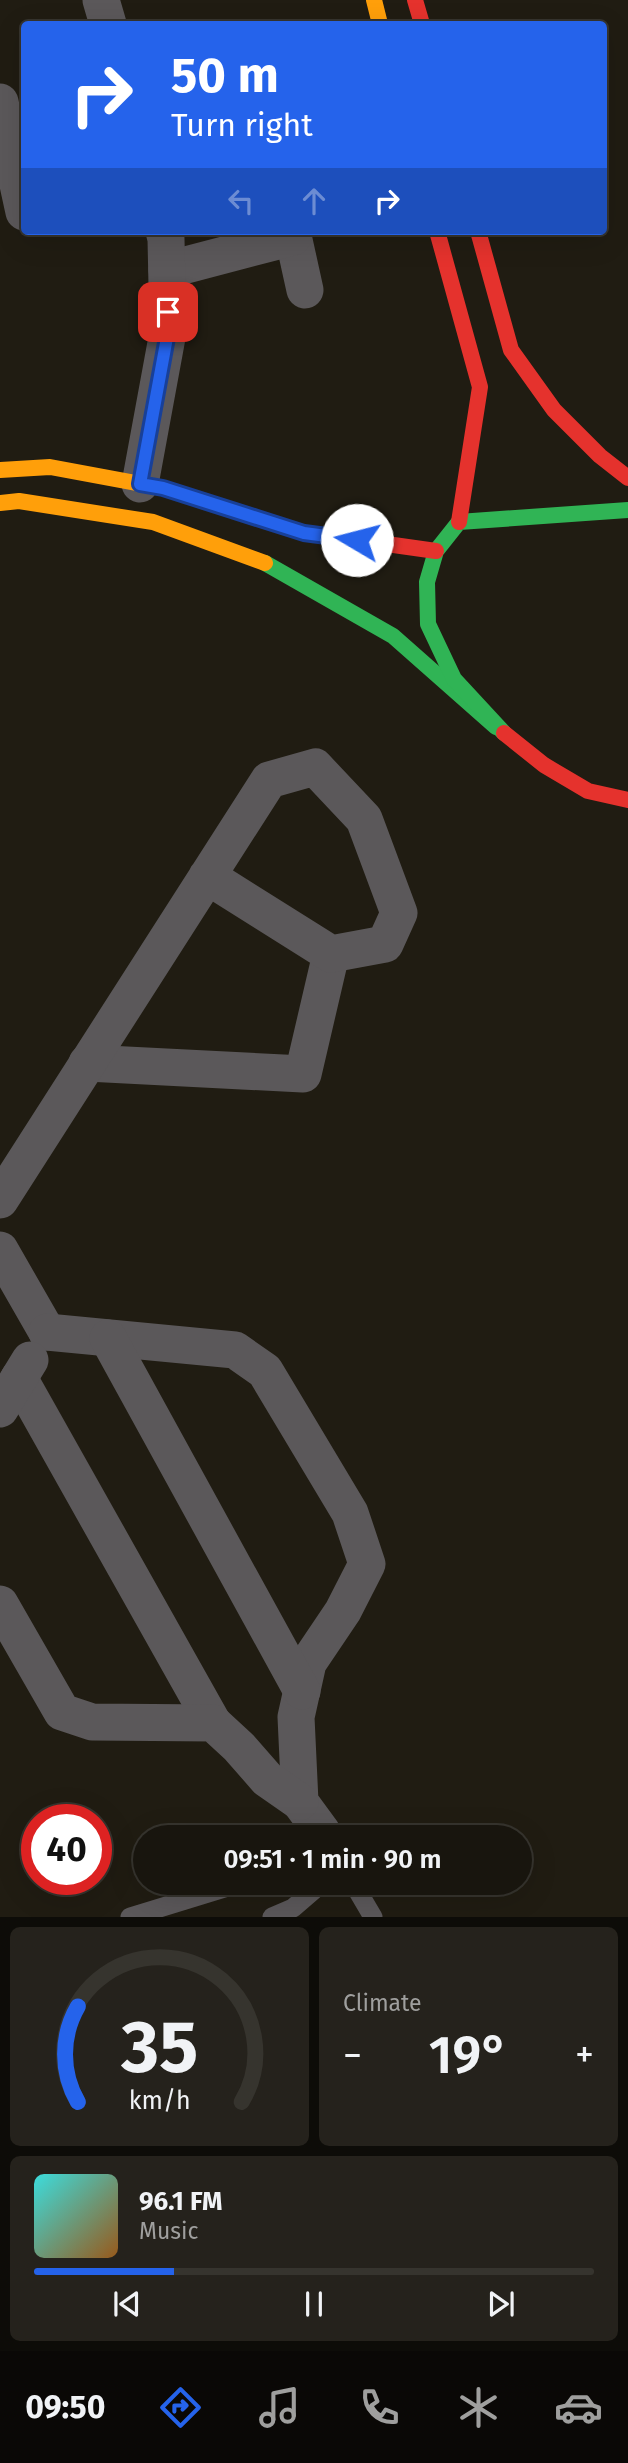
<!DOCTYPE html>
<html lang="en">
<head>
<meta charset="utf-8">
<style>
  :root { --surface:#18150e; --page:#25221c; --text:#f1f3f6; --muted:#9f9f9e; --line:#36342e; --accent:#2563eb }
  body { margin:0; font-family:"Fira Sans",sans-serif; background:var(--page); color:var(--text); height:100vh; display:flex; flex-direction:column; font-size:26px; white-space:nowrap }
  * { box-sizing:border-box; margin:0 }
  p { font-size:23px; color:var(--muted) }
  .icon { flex:none; width:38px; height:38px; fill:none; stroke:currentColor; stroke-width:2; stroke-linecap:round; stroke-linejoin:round }
  .map { position:relative; height:1917px; overflow:hidden }
  .sheet { display:flex; flex-direction:column; gap:10px; padding:10px; background:#0d0c08; flex:1 }
  .sheet>* { flex:none }
  .guide { position:absolute; left:21px; top:21px; width:586px; height:214px; border-radius:7px; box-shadow:0 7px 28px #0002,0 0 0 2px var(--line); background:#2563eb; color:#fff; overflow:hidden }
  .speed { position:absolute; left:21px; top:1804px; display:flex; gap:14px; font-size:35px; font-weight:700; text-align:center }
  .speed>* { display:grid; place-content:center; width:91px; height:91px; border-radius:50%; background:var(--surface); box-shadow:0 7px 28px #0002,0 0 0 2px var(--line); line-height:1 }
  .speed .limit { border:10px solid #d22; background:#fff; color:#111 }
  .pin { position:absolute; display:grid; place-items:center; width:60px; height:60px; color:#fff; margin:-30px; border-radius:14px; box-shadow:0 4px 10px #0006 }
  .me { position:absolute; width:77px; margin:-38px; rotate:278deg; stroke-linejoin:round; filter:drop-shadow(0 0 5px #0008) }
  .turn { display:flex; align-items:center; gap:24px; height:147px; padding:0 35px; font-size:32px }
  .turn .icon { width:91px; height:91px; stroke-width:2.5 }
  .turn b { display:block; font-size:49px; line-height:60px }
  .lanes { display:flex; align-items:center; height:66px; padding:0 35px; background:#0003; justify-content:center; gap:35px; direction:ltr }
  .lanes .off { opacity:.35 }
  .big { font-size:52px; font-weight:600; line-height:1.1 }
  .sheet .card { flex:1; display:flex; flex-direction:column; justify-content:center; gap:10px; min-width:0; padding:0 24px; border-radius:10px; background:var(--page) }
  .sheet .dial { align-items:center; gap:0 }
  .dial svg { height:182px; overflow:visible; fill:none; stroke:var(--line); stroke-width:7; stroke-linecap:round; text-anchor:middle }
  .dial text { fill:var(--text); stroke:none }
  .song { display:flex; align-items:center; gap:21px }
  .cover { width:84px; height:84px; border-radius:10px; background:linear-gradient(135deg,hsl(180 70% 55%),hsl(30 70% 35%)) }
  .played { height:7px; border-radius:4px; background:linear-gradient(90deg,var(--accent) 25%,var(--line) 25%) }
  .keys { display:flex; justify-content:space-around; direction:ltr }
  .heat { display:flex; justify-content:space-between; align-items:center; font-size:38px; direction:ltr }
  .sheet .tiles { flex:1; display:grid; gap:10px; grid-template-columns:1fr 1fr }
  .card:last-child { grid-column:span 2 }
  .trip { position:absolute; left:133px; top:1825px; width:399px; height:70px; border-radius:35px; background:var(--surface); box-shadow:0 7px 28px #0002,0 0 0 2px var(--line); font-weight:600; line-height:70px; text-align:center }
  .menu { display:flex; height:112px; justify-content:space-around; align-items:center; background:#0a0806; color:var(--muted) }
  .menu .icon { width:49px; height:49px }
  .menu .current { color:var(--accent) }
  .menu b { font-size:32px; color:var(--text) }
  .map>svg:first-child { display:block }
  .lines { fill:none; stroke-linecap:round; stroke-linejoin:round }
  .lane { stroke:#5b585a; stroke-width:19 }
  .street { stroke:#5b585a; stroke-width:37 }
  .fast { stroke:#30b455; stroke-width:16 }
  .slow { stroke:#ff9f0a; stroke-width:16 }
  .jam { stroke:#e5322d; stroke-width:16 }
  .route-casing { stroke:#184099; stroke-width:18 }
  .route { stroke:#2563eb; stroke-width:12 }
</style>
</head>
<body>
<div class="map">
<svg width="628" height="1917" viewBox="0 0 628 1917">
  <rect width="100%" height="100%" fill="#201c12"/>
  <g class="lines">
    <!-- lane -->
    <g class="lane">
      <polyline points="353,1883 373,1917"/>
      <polyline points="130,1917 241,1883"/>
      <polyline points="272,1917 293,1908 322,1883"/>
    </g>
    <!-- street -->
    <g class="street">
      <polyline points="101,0 108,24"/>
      <polyline points="0,102 24,212"/>
      <polyline points="292,231 305,290"/>
      <polyline points="167,270 293,237"/>
      <polyline points="140,484 168,332 166,239 164,231"/>
      <polyline points="87,1063 303,1074 331,954"/>
      <polyline points="0,1200 269,780 315,767 364,819 399,913 385,944 331,954 207,876"/>
      <polyline points="0,1250 47,1332"/>
      <polyline points="47,1332 235,1350 265,1371 350,1513 367,1564 343,1611 308,1663 296,1717 300,1802 322,1832"/>
      <polyline points="108,1338 302,1691"/>
      <polyline points="19,1378 213,1723"/>
      <polyline points="0,1409 30,1360"/>
      <polyline points="0,1604 62,1712 92,1722 213,1723 239,1747 267,1779 300,1802"/>
    </g>
    <!-- fast -->
    <g class="fast">
      <polyline points="265,563 393,636 496,727"/>
      <polyline points="504,733 454,679 428,624 427,582 436,551 459,522 628,510"/>
    </g>
    <!-- slow -->
    <g class="slow">
      <polyline points="374,0 380,24"/>
      <polyline points="0,470 50,467 163,488 304,533 337,537"/>
      <polyline points="0,503 19,501 153,522 265,563"/>
    </g>
    <!-- jam -->
    <g class="jam">
      <polyline points="415,0 422,24"/>
      <polyline points="437,231 480,387 459,522"/>
      <polyline points="478,231 511,350 554,410 600,456 628,478"/>
      <polyline points="337,537 436,551"/>
      <polyline points="504,733 544,765 588,791 628,800"/>
    </g>
  </g>
  <g class="lines">
    <!-- route casing -->
    <g class="route-casing">
      <polyline id="route" points="168,312 168,332 140,484 163,488 304,533 357,540"/>
    </g>
    <!-- route -->
    <use href="#route" class="route"/>
  </g>
</svg>
<div class="speed"><div class="limit">40</div></div>
<div class="pin" style="left:168px;top:312px;background:#d93025"><svg class="icon" aria-label="arrive" viewBox="0 0 24 24"><path d="M6 21V4h12l-3 4 3 4H6"/></svg></div>
<svg class="me" style="left:357px;top:540px" viewBox="-20 -20 40 40"><circle r="19" fill="#fff"/><path d="M0-13L10 11 0 6-10 11z" fill="#2563eb"/></svg>
<div class="trip">09:51 · 1 min · 90 m</div>
<div class="guide">
<div class="turn"><svg class="icon" aria-label="right" viewBox="0 0 24 24"><path d="M7 20v-9h11M14 6l5 5-5 5"/></svg><div><b>50 m</b>Turn right</div></div>
<div class="lanes"><svg class="icon off" aria-label="left" viewBox="0 0 24 24"><path d="M17 20v-9H6M10 6l-5 5 5 5"/></svg><svg class="icon off" aria-label="ahead" viewBox="0 0 24 24"><path d="M12 20V5M6 11l6-6 6 6"/></svg><svg class="icon" aria-label="right" viewBox="0 0 24 24"><path d="M7 20v-9h11M14 6l5 5-5 5"/></svg></div>
</div>
</div>
<section class="sheet">
<div class="tiles">
<div class="card dial"><svg viewBox="0 0 100 80">
<path d="M14 69A42 42 0 1 1 86 69"/>
<path d="M14 69A42 42 0 0 1 14 27" stroke="#2563eb"/>
<text x="50" y="56" font-size="32" font-weight="700">35</text>
<text x="50" y="72" font-size="11">km/h</text>
</svg></div>
<div class="card"><p>Climate</p>
<div class="heat"><a>−</a><b class="big">19°</b><a>+</a></div>
</div>
<div class="card">
<div class="song"><i class="cover"></i><div><b>96.1 FM</b><p>Music</p></div></div>
<div class="played"></div>
<div class="keys"><svg class="icon" aria-label="previous" viewBox="0 0 24 24"><path d="M18 5L8 12l10 7zM5 5v14"/></svg><svg class="icon" aria-label="pause" viewBox="0 0 24 24"><path d="M8 5v14M16 5v14"/></svg><svg class="icon" aria-label="next" viewBox="0 0 24 24"><path d="M6 5l10 7-10 7zM19 5v14"/></svg></div>
</div>
</div>
</section>
<nav class="menu">
<b>09:50</b>
<svg class="icon current" aria-label="directions" viewBox="0 0 24 24"><path d="M12 3l9 9-9 9-9-9zM9 14v-3h6M13 9l2 2-2 2"/></svg>
<svg class="icon" aria-label="music" viewBox="0 0 24 24"><path d="M9 18V5l10-2v13"/><circle cx="6" cy="18" r="3"/><circle cx="16" cy="16" r="3"/></svg>
<svg class="icon" aria-label="phone" viewBox="0 0 24 24"><path d="M5 4h4l2 5-3 2q2 4 5 5l2-3 5 2v4C11 20 4 13 5 4z"/></svg>
<svg class="icon" aria-label="climate" viewBox="0 0 24 24"><path d="M12 3v18M4 7l16 10M4 17L20 7"/></svg>
<svg class="icon" aria-label="car" viewBox="0 0 24 24"><path d="M5 17H2v-5l4-1 3-4h7l3 4 3 1v5h-3M9 17h6M6 11h13"/><circle cx="7" cy="17" r="2"/><circle cx="17" cy="17" r="2"/></svg>
</nav>
</body>
</html>
